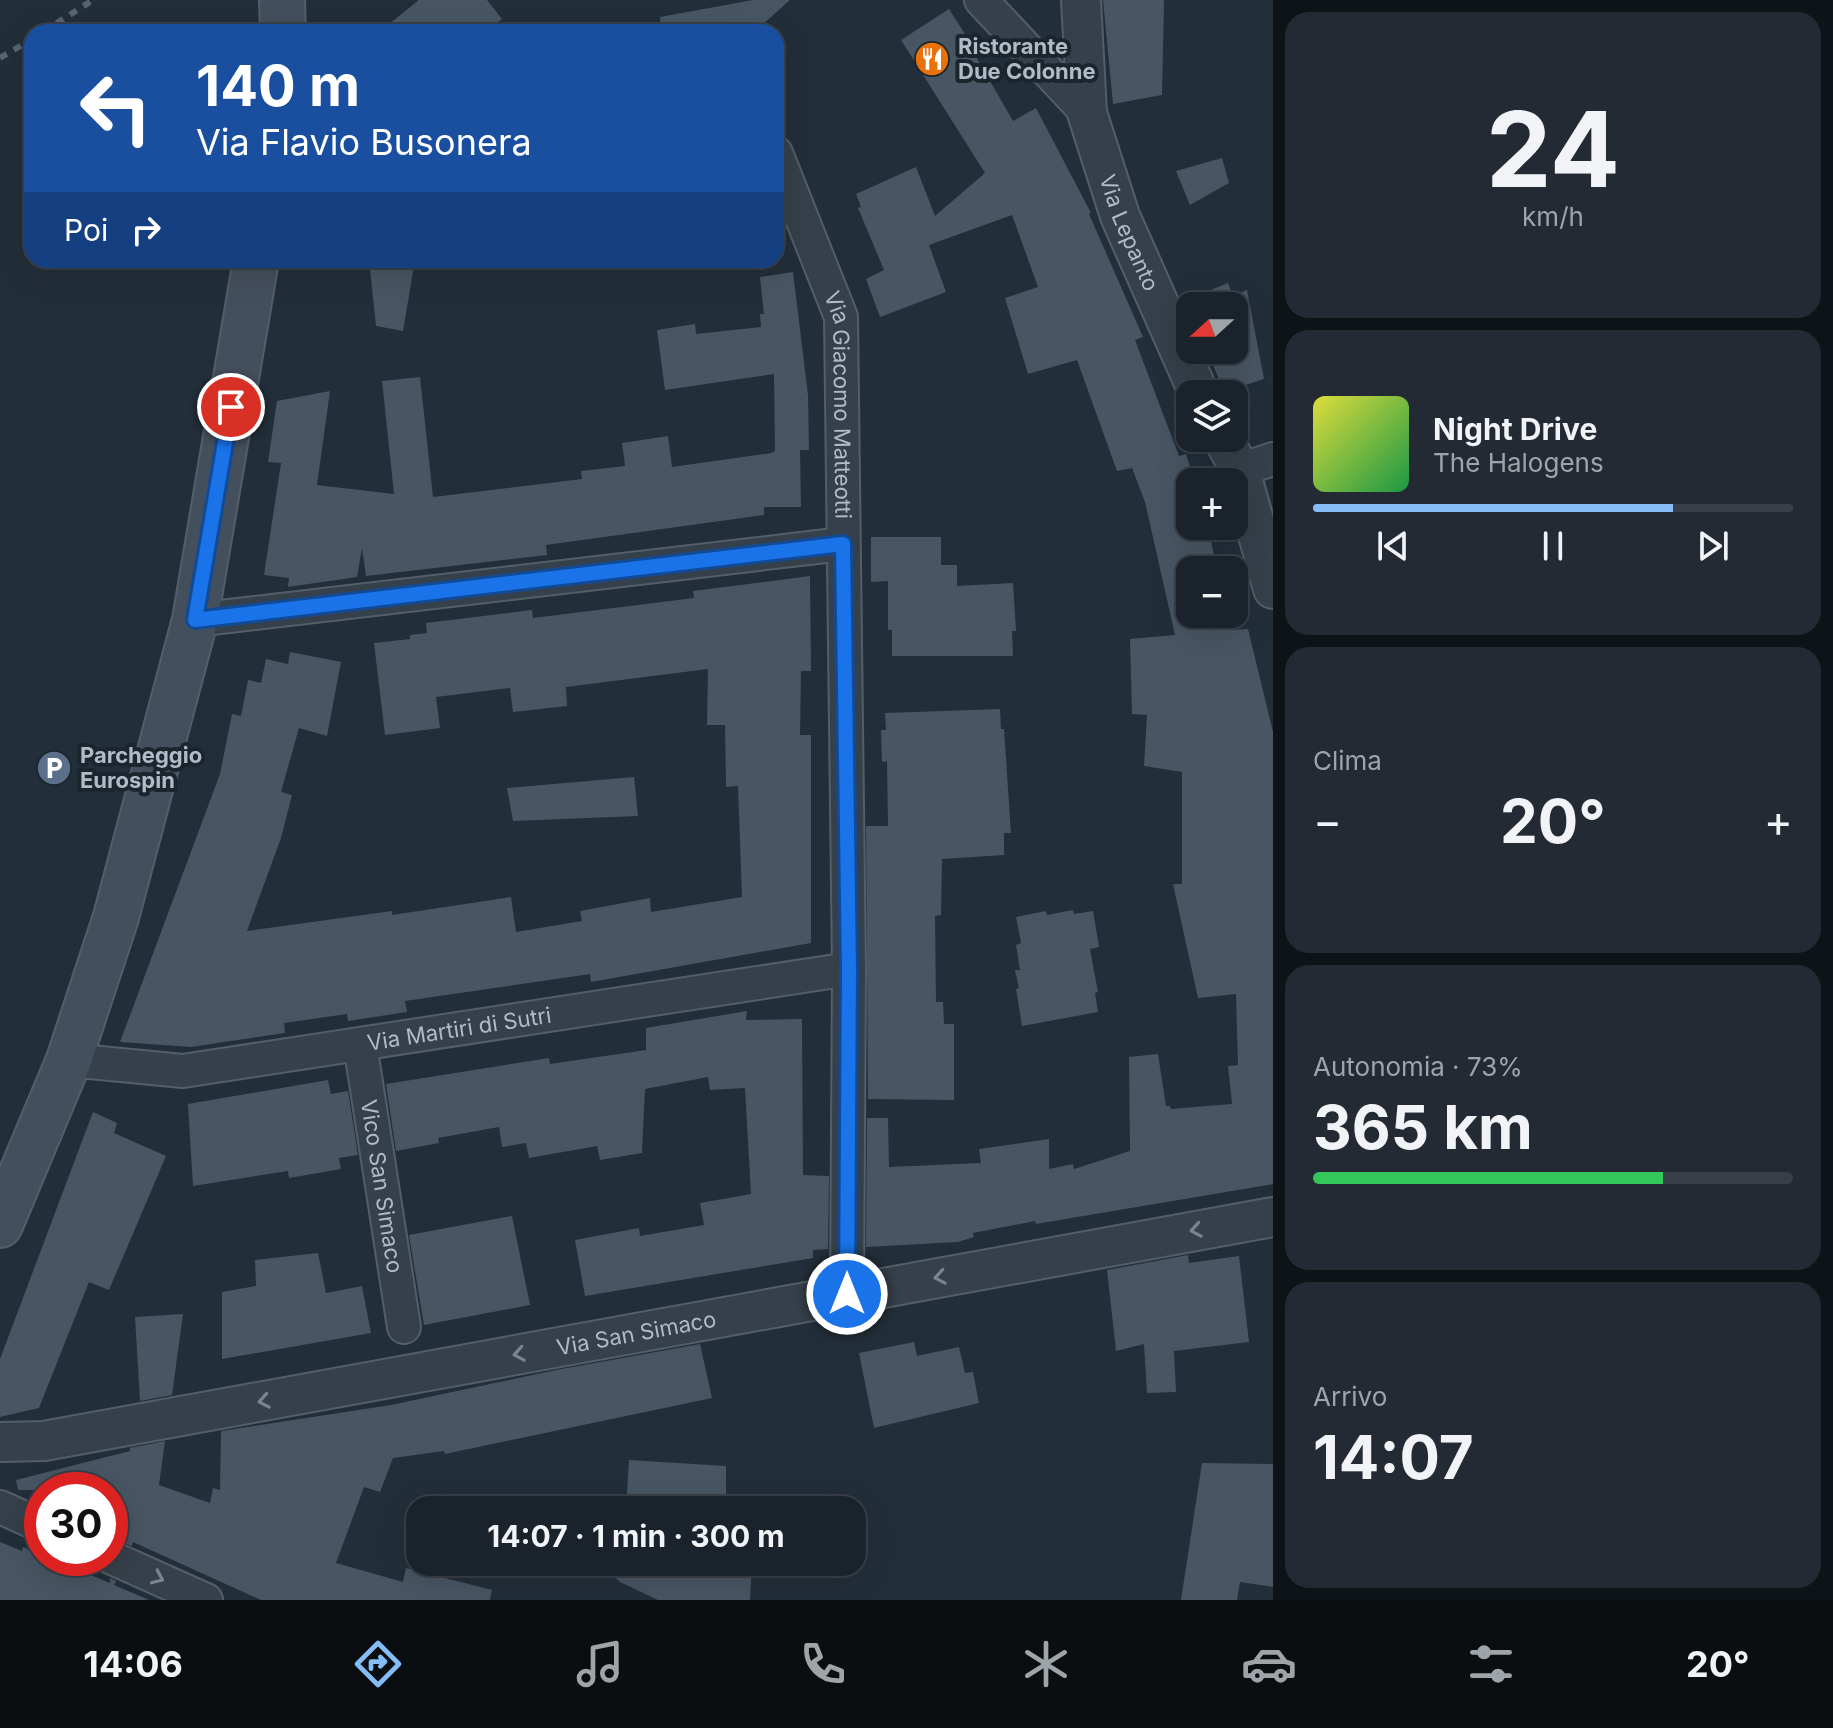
<!DOCTYPE html>
<html lang="it">
<head>
<meta charset="utf-8">
<style>
  :root { --surface:#1a222b; --page:#232a33; --text:#f1f3f6; --muted:#9fa4a9; --line:#383f47; --accent:#85bcf6 }
  body { margin:0; font-family:Inter,sans-serif; background:var(--page); color:var(--text); height:100vh; display:flex; flex-direction:column; font-size:30px; white-space:nowrap }
  * { box-sizing:border-box; margin:0 }
  p { font-size:26px; color:var(--muted) }
  .icon { flex:none; width:44px; height:44px; fill:none; stroke:currentColor; stroke-width:2; stroke-linecap:round; stroke-linejoin:round }
  .map { position:relative; flex:1; overflow:hidden }
  .details { display:flex; flex-direction:column; gap:12px; padding:12px; background:#0e1318; width:560px }
  .details>* { flex:none }
  .guide { position:absolute; left:24px; top:24px; width:760px; height:244px; border-radius:24px; box-shadow:0 8px 32px #0002,0 0 0 2px var(--line); background:#1a4fa0; color:#fff; overflow:hidden }
  .needle { width:52px; rotate:249deg }
  .controls { position:absolute; left:1176px; top:292px; display:grid; gap:16px }
  .controls a { display:grid; place-items:center; width:72px; height:72px; border-radius:16px; background:var(--surface); box-shadow:0 8px 32px #0002,0 0 0 2px var(--line); font-size:40px }
  .speed { position:absolute; left:24px; top:1472px; display:flex; gap:16px; font-size:40px; font-weight:700; text-align:center }
  .speed>* { display:grid; place-content:center; width:104px; height:104px; border-radius:50%; background:var(--surface); box-shadow:0 8px 32px #0002,0 0 0 2px var(--line); line-height:1 }
  .speed .limit { border:12px solid #d22; background:#fff; color:#111 }
  .pin { position:absolute; display:grid; place-items:center; width:68px; height:68px; color:#fff; margin:-34px; border:4px solid #fff; border-radius:50%; box-shadow:0 2px 8px #0007 }
  .me { position:absolute; width:88px; margin:-44px; rotate:0deg; stroke-linejoin:round; filter:drop-shadow(0 0 6px #0008) }
  .turn { display:flex; align-items:center; gap:28px; height:168px; padding:0 40px; font-size:36px }
  .turn .icon { width:104px; height:104px; stroke-width:2.5 }
  .turn b { display:block; font-size:56px; line-height:68px }
  .then { display:flex; align-items:center; height:76px; padding:0 40px; background:#0003; gap:16px; font-size:30px }
  .big { font-size:60px; font-weight:700; line-height:1.1 }
  .details .card { flex:1; display:flex; flex-direction:column; justify-content:center; gap:12px; min-width:0; padding:0 28px; border-radius:24px; background:var(--page) }
  .details .dial { align-items:center; gap:0 }
  .dial b { font-size:104px; line-height:1 }
  .song { display:flex; align-items:center; gap:24px }
  .cover { width:96px; height:96px; border-radius:12px; background:linear-gradient(135deg,hsl(60 70% 55%),hsl(140 70% 35%)) }
  .played { height:8px; border-radius:4px; background:linear-gradient(90deg,var(--accent) 75%,var(--line) 75%) }
  .keys { display:flex; justify-content:space-around; direction:ltr }
  .heat { display:flex; justify-content:space-between; align-items:center; font-size:44px; direction:ltr }
  .charge { height:12px; border-radius:6px; background:linear-gradient(90deg,#34c759 73%,var(--line) 0) }
  .trip { position:absolute; left:406px; top:1496px; width:460px; height:80px; border-radius:24px; background:var(--surface); box-shadow:0 8px 32px #0002,0 0 0 2px var(--line); font-weight:700; line-height:80px; text-align:center }
  .menu { display:flex; height:128px; justify-content:space-around; align-items:center; background:#0a0e11; color:var(--muted) }
  .menu .icon { width:56px; height:56px }
  .menu .current { color:var(--accent) }
  .menu b { font-size:36px; color:var(--text) }
  main { display:flex; flex:1; min-height:0 }
  .map>svg:first-child { display:block }
  .building { fill:#485663 }
  .lines { fill:none; stroke-linecap:round; stroke-linejoin:round }
  .minor-casing { stroke:#535e68; stroke-width:36 }
  .tertiary-casing { stroke:#535e68; stroke-width:42 }
  .secondary-casing { stroke:#535e68; stroke-width:48 }
  .minor { stroke:#35404a; stroke-width:32 }
  .tertiary { stroke:#35404a; stroke-width:38 }
  .secondary { stroke:#444f5d; stroke-width:44 }
  .rail { stroke:#576471; stroke-width:6; stroke-dasharray:8 8; stroke-linecap:butt }
  .oneway { stroke:#79848e }
  .route-casing { stroke:#114b97; stroke-width:20 }
  .route { stroke:#1a73e8; stroke-width:14 }
  .labels { text-anchor:middle; dominant-baseline:central; stroke-width:8; stroke-linejoin:round; paint-order:stroke }
  .poi-label { font-size:22px; font-weight:bold; fill:#b0bbc6; stroke:#1b252e; text-anchor:start }
  .street-label { font-size:22px; fill:#b0bbc6; stroke:#1b252e }
</style>
</head>
<body>
<main>
<div class="map">
<svg width="1273" height="1600" viewBox="0 0 1273 1600">
  <rect width="100%" height="100%" fill="#222e39"/>
  <!-- building -->
  <g class="building">
    <polygon points="419,0 487,0 502,19 485,32 379,32"/>
    <polygon points="753,0 790,0 754,32 661,32 660,17"/>
    <polygon points="1103,0 1164,0 1162,95 1113,104"/>
    <polygon points="949,9 970,42 968,43 1013,121 1036,108 1091,213 1089,214 1143,337 1135,340 1179,456 1186,454 1195,482 1190,482 1190,526 1208,526 1217,570 1190,570 1190,614 1227,614 1230,630 1248,629 1273,732 1273,1184 1036,1224 1035,1221 973,1233 974,1237 958,1242 866,1247 867,1118 888,1118 889,1167 981,1163 979,1149 1049,1139 1049,1169 1073,1164 1074,1169 1130,1151 1129,1057 1158,1054 1166,1106 1170,1106 1171,1109 1232,1104 1228,1066 1238,1065 1236,994 1198,998 1173,884 1182,884 1182,772 1144,766 1147,715 1132,714 1130,639 1175,635 1145,502 1132,468 1117,471 1077,360 1028,374 1005,298 1038,287 1012,215 929,245 946,292 880,317 866,279 884,270 858,208 861,207 856,194 916,167 935,216 985,173 901,40"/>
    <polygon points="1222,158 1229,183 1190,205 1176,171"/>
    <polygon points="369,260 415,260 403,331 376,326"/>
    <polygon points="793,272 808,395 809,450 800,450 801,507 764,507 764,515 546,545 547,555 366,576 362,548 357,577 288,587 289,578 264,575 281,463 268,462 277,401 330,391 317,485 394,494 382,381 420,377 433,497 582,479 581,471 625,466 622,443 668,436 672,467 772,453 775,451 774,374 665,390 657,330 695,324 696,334 761,327 760,314 764,314 760,277"/>
    <polygon points="1228,283 1233,296 1247,290 1264,379 1224,392 1207,350 1234,350 1234,306 1190,306 1190,310 1186,300"/>
    <polygon points="871,537 941,537 941,565 957,565 957,586 1013,583 1016,631 1012,631 1013,656 892,656 892,630 888,630 888,581 871,582"/>
    <polygon points="810,576 811,671 801,671 800,735 811,735 811,943 591,982 590,974 405,1001 407,1012 348,1021 347,1014 284,1023 285,1033 191,1047 120,1042 220,774 232,714 241,716 248,680 261,683 266,659 288,664 290,652 341,662 327,736 299,728 281,792 292,795 281,838 247,931 392,911 392,915 511,897 516,932 582,921 580,911 650,898 651,912 742,897 738,786 726,787 725,725 707,725 708,669 566,687 567,706 513,712 510,688 436,697 440,728 385,735 374,643 410,639 410,635 427,633 426,623 532,610 533,618 694,598 693,591"/>
    <polygon points="1000,709 1001,729 1004,729 1011,833 1004,833 1004,855 942,859 941,915 935,916 936,1002 943,1002 944,1024 954,1024 954,1100 868,1099 866,826 888,826 887,761 882,762 881,730 886,730 885,713"/>
    <polygon points="634,777 638,816 513,821 507,788"/>
    <polygon points="1073,910 1074,914 1093,911 1099,947 1090,949 1098,992 1095,993 1098,1012 1022,1026 1016,989 1019,988 1015,970 1020,970 1016,945 1021,943 1016,917 1046,911 1047,915"/>
    <polygon points="747,1011 746,1020 802,1019 803,1175 829,1176 828,1249 813,1250 813,1258 585,1296 575,1240 639,1228 640,1236 704,1225 700,1203 751,1194 745,1088 710,1090 708,1077 645,1089 642,1153 600,1160 597,1146 529,1158 526,1143 502,1147 499,1127 438,1138 439,1143 396,1151 386,1084 549,1058 550,1064 646,1050 646,1028"/>
    <polygon points="328,1080 331,1094 348,1091 358,1155 339,1158 341,1169 289,1178 288,1171 193,1186 188,1104"/>
    <polygon points="93,1112 117,1123 114,1133 166,1156 109,1290 89,1282 39,1408 0,1417 0,1359"/>
    <polygon points="512,1216 530,1305 424,1325 409,1235"/>
    <polygon points="318,1253 326,1293 362,1286 371,1333 222,1359 222,1292 256,1286 255,1260"/>
    <polygon points="1188,1255 1189,1263 1239,1256 1249,1342 1174,1351 1176,1392 1147,1393 1144,1344 1116,1351 1107,1270"/>
    <polygon points="183,1314 172,1395 140,1401 135,1317"/>
    <polygon points="914,1342 917,1356 959,1347 965,1373 973,1372 979,1403 874,1428 859,1353"/>
    <polygon points="700,1344 712,1398 445,1454 444,1451 393,1458 380,1492 364,1487 336,1563 403,1582 406,1568 492,1590 490,1600 261,1600 133,1542 132,1546 110,1538 110,1490 18,1490 16,1480 130,1451 130,1448 165,1441 159,1485 210,1503 213,1488 220,1490 221,1431 391,1405 556,1370"/>
    <polygon points="629,1460 726,1466 726,1494 756,1496 755,1510 626,1510"/>
    <polygon points="1202,1463 1273,1464 1273,1587 1240,1582 1237,1600 1181,1600"/>
    <polygon points="0,1542 22,1551 23,1547 42,1555 42,1558 50,1558 110,1583 110,1578 116,1581 114,1585 149,1600 0,1600"/>
    <polygon points="598,1562 752,1562 750,1600 658,1600 620,1582"/>
  </g>
  <g class="lines">
    <!-- minor casing -->
    <g class="minor-casing">
      <g id="minor">
        <polyline points="981,0 1087,113"/>
        <path id="s1" d="M776,153L841,317L849,969L847,1294"/>
        <polyline points="1240,470 1273,459"/>
        <polyline points="195,620 843,544"/>
        <path id="s2" d="M360,1044L404,1327"/>
        <path id="s3" d="M69,1060L183,1071L849,969"/>
        <polyline points="0,1507 42,1526"/>
        <polyline points="110,1557 206,1600"/>
      </g>
    </g>
    <!-- tertiary casing -->
    <g class="tertiary-casing">
      <g id="tertiary">
        <path id="s4" d="M1081,0L1087,113L1120,216L1199,394"/>
        <polyline points="1223,438 1240,470 1273,589"/>
        <path id="s5" d="M0,1442L44,1441L1273,1217"/>
      </g>
    </g>
    <!-- secondary casing -->
    <g class="secondary-casing">
      <g id="secondary">
        <polyline points="282,0 283,32"/>
        <polyline points="0,1225 69,1060 116,917 195,620 256,260"/>
      </g>
    </g>
    <!-- minor -->
    <use href="#minor" class="minor"/>
    <!-- tertiary -->
    <use href="#tertiary" class="tertiary"/>
    <!-- secondary -->
    <use href="#secondary" class="secondary"/>
    <!-- rail -->
    <g class="rail">
      <polyline points="43,32 93,0"/>
      <polyline points="0,58 32,39"/>
    </g>
  </g>
  <!-- one-way arrows -->
  <defs><path id="oneway-chevron" d="M-2-3.5L2.5 0L-2 3.5" fill="none" stroke-width="1.6" stroke-linecap="round" stroke-linejoin="round" transform="scale(2)"/></defs>
  <g class="oneway">
    <use href="#oneway-chevron" transform="translate(1196 1230) rotate(170)"/>
    <use href="#oneway-chevron" transform="translate(940 1277) rotate(170)"/>
    <use href="#oneway-chevron" transform="translate(519 1354) rotate(170)"/>
    <use href="#oneway-chevron" transform="translate(264 1401) rotate(170)"/>
    <use href="#oneway-chevron" transform="translate(158 1578) rotate(24)"/>
  </g>
  <g class="lines">
    <!-- route casing -->
    <g class="route-casing">
      <polyline id="route" points="231,407 195,620 843,544 849,969 847,1294"/>
    </g>
    <!-- route -->
    <use href="#route" class="route"/>
  </g>
  <!-- icons -->
  <defs>
    <g id="restaurant-disc" transform="scale(1.8)"><circle r="9.5" fill="#e8710a" stroke="#1b252e"/><path d="M-5-6h1v4h1v-4h1v4h1v-4h1v5L-1.5 .5V6h-2V.5L-5-1ZM5-6V6H3V1.5H1.5Q1.5-4 5-6Z" fill="#fff"/></g>
    <g id="parking-disc" transform="scale(1.8)"><circle r="9.5" fill="#5c6f8a" stroke="#1b252e"/><path d="M-3.5-5.5H1a3.5 3.5 0 0 1 0 7H-1V5.5H-3.5ZM-1-3.4V-.6H.8a1.4 1.4 0 0 0 0-2.8Z" fill="#fff"/></g>
  </defs>
  <g fill-rule="evenodd">
    <use href="#restaurant-disc" x="932" y="59"/>
    <use href="#parking-disc" x="54" y="768"/>
  </g>
  <g class="labels">
    <!-- poi labels -->
    <g class="poi-label">
      <text x="958" y="46">Ristorante<tspan x="958" dy="25">Due Colonne</tspan></text>
      <text x="80" y="755">Parcheggio<tspan x="80" dy="25">Eurospin</tspan></text>
    </g>
    <!-- street labels -->
    <g class="street-label">
      <text stroke="none"><textPath href="#s4" startOffset="240">Via Lepanto</textPath></text>
      <text stroke="none"><textPath href="#s1" startOffset="264">Via Giacomo Matteotti</textPath></text>
      <text stroke="none"><textPath href="#s3" startOffset="394">Via Martiri di Sutri</textPath></text>
      <text stroke="none"><textPath href="#s2" startOffset="144">Vico San Simaco</textPath></text>
      <text stroke="none"><textPath href="#s5" startOffset="646">Via San Simaco</textPath></text>
    </g>
  </g>
</svg>
<div class="controls">
<a><svg class="needle" viewBox="-14 -14 28 28"><path d="M0-13l5 13h-10z" fill="#e53935"/><path d="M0 13l5-13h-10z" fill="#9fa4a9"/></svg></a>
<a><svg class="icon" aria-label="layers" viewBox="0 0 24 24"><path d="M12 4l9 5-9 5-9-5zM3 14l9 5 9-5"/></svg></a>
<a>+</a>
<a>−</a>
</div>
<div class="speed"><div class="limit">30</div></div>
<div class="pin" style="left:231px;top:407px;background:#d93025"><svg class="icon" aria-label="arrive" viewBox="0 0 24 24"><path d="M6 21V4h12l-3 4 3 4H6"/></svg></div>
<svg class="me" style="left:847px;top:1294px" viewBox="-20 -20 40 40"><circle r="17" fill="#1a73e8" stroke="#fff" stroke-width="3"/><path d="M0-11L8 9 0 5-8 9z" fill="#fff"/></svg>
<div class="trip">14:07 · 1 min · 300 m</div>
<div class="guide">
<div class="turn"><svg class="icon" aria-label="left" viewBox="0 0 24 24"><path d="M17 20v-9H6M10 6l-5 5 5 5"/></svg><div><b>140 m</b>Via Flavio Busonera</div></div>
<div class="then">Poi<svg class="icon" aria-label="right" viewBox="0 0 24 24"><path d="M7 20v-9h11M14 6l5 5-5 5"/></svg></div>
</div>
</div>
<section class="details">
<div class="card dial"><b>24</b><p>km/h</p></div>
<div class="card">
<div class="song"><i class="cover"></i><div><b>Night Drive</b><p>The Halogens</p></div></div>
<div class="played"></div>
<div class="keys"><svg class="icon" aria-label="previous" viewBox="0 0 24 24"><path d="M18 5L8 12l10 7zM5 5v14"/></svg><svg class="icon" aria-label="pause" viewBox="0 0 24 24"><path d="M8 5v14M16 5v14"/></svg><svg class="icon" aria-label="next" viewBox="0 0 24 24"><path d="M6 5l10 7-10 7zM19 5v14"/></svg></div>
</div>
<div class="card"><p>Clima</p>
<div class="heat"><a>−</a><b class="big">20°</b><a>+</a></div>
</div>
<div class="card"><p>Autonomia · 73%</p><b class="big">365 km</b><div class="charge"></div></div>
<div class="card"><p>Arrivo</p><b class="big">14:07</b></div>
</section>
</main>
<nav class="menu">
<b>14:06</b>
<svg class="icon current" aria-label="directions" viewBox="0 0 24 24"><path d="M12 3l9 9-9 9-9-9zM9 14v-3h6M13 9l2 2-2 2"/></svg>
<svg class="icon" aria-label="music" viewBox="0 0 24 24"><path d="M9 18V5l10-2v13"/><circle cx="6" cy="18" r="3"/><circle cx="16" cy="16" r="3"/></svg>
<svg class="icon" aria-label="phone" viewBox="0 0 24 24"><path d="M5 4h4l2 5-3 2q2 4 5 5l2-3 5 2v4C11 20 4 13 5 4z"/></svg>
<svg class="icon" aria-label="climate" viewBox="0 0 24 24"><path d="M12 3v18M4 7l16 10M4 17L20 7"/></svg>
<svg class="icon" aria-label="car" viewBox="0 0 24 24"><path d="M5 17H2v-5l4-1 3-4h7l3 4 3 1v5h-3M9 17h6M6 11h13"/><circle cx="7" cy="17" r="2"/><circle cx="17" cy="17" r="2"/></svg>
<svg class="icon" aria-label="filters" viewBox="0 0 24 24"><path d="M4 7h16M4 17h16"/><circle cx="9" cy="7" r="2"/><circle cx="15" cy="17" r="2"/></svg>
<b>20°</b>
</nav>
</body>
</html>
